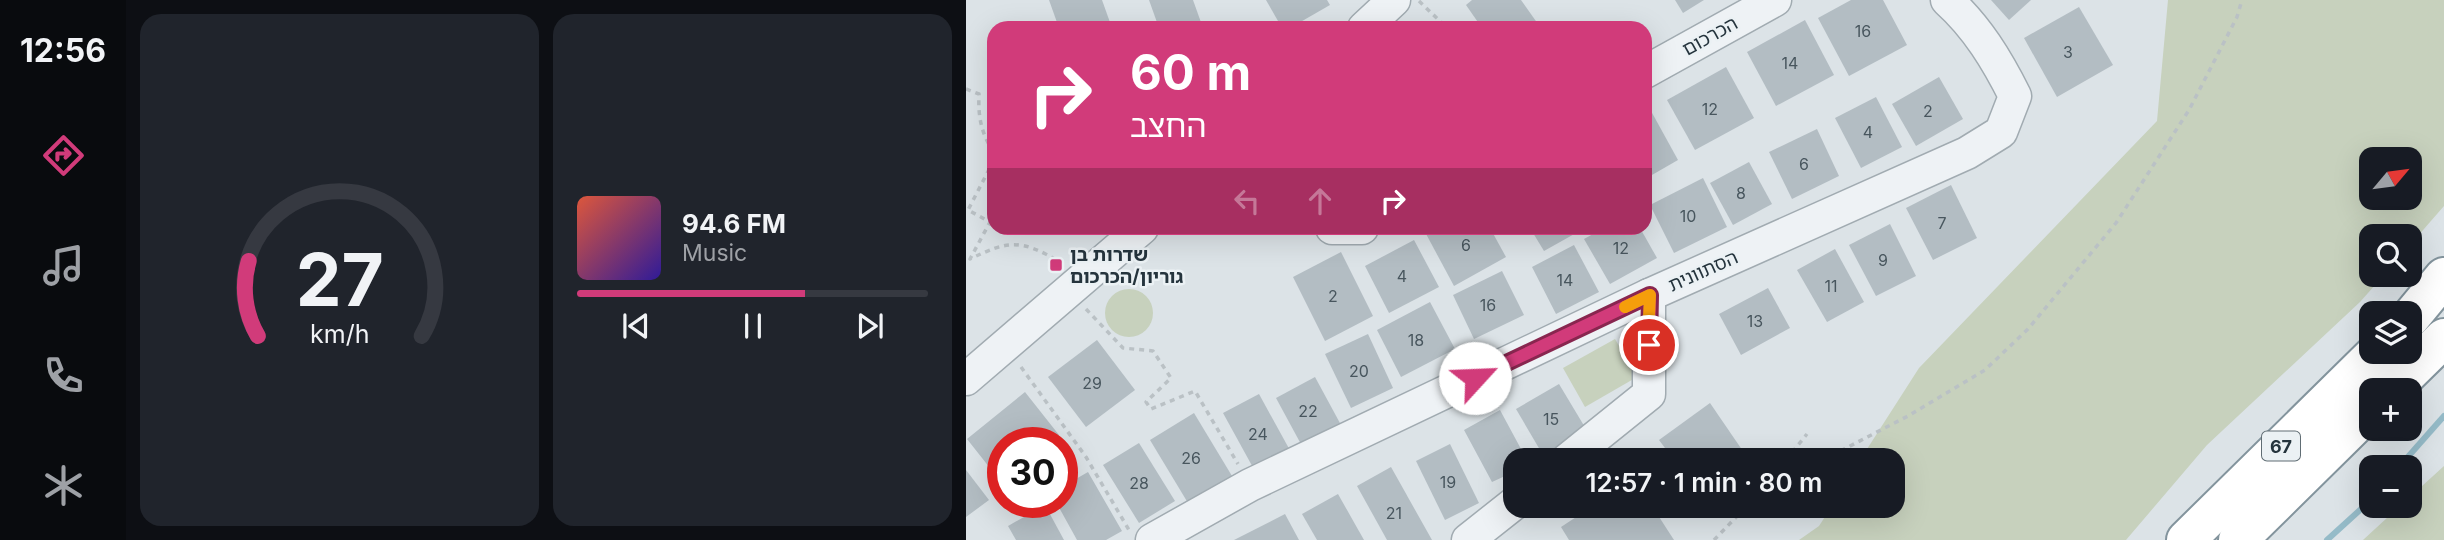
<!DOCTYPE html>
<html lang="en">
<head>
<meta charset="utf-8">
<style>
  :root { --surface:#171b24; --page:#20242c; --text:#f1f3f6; --muted:#9ea1a6; --line:#363941; --accent:#d13b7a }
  body { margin:0; font-family:Inter,"Noto Sans Hebrew",sans-serif; background:var(--page); color:var(--text); height:100vh; display:flex; flex-direction:column; font-size:26px; white-space:nowrap }
  * { box-sizing:border-box; margin:0 }
  p { font-size:23px; color:var(--muted) }
  .icon { flex:none; width:38px; height:38px; fill:none; stroke:currentColor; stroke-width:2; stroke-linecap:round; stroke-linejoin:round }
  .map { position:relative; flex:1; overflow:hidden }
  .panel { display:flex; flex-direction:column; gap:14px; padding:14px; background:#0d0f14; width:840px }
  .panel>* { flex:none }
  .hud { position:absolute; left:21px; top:21px; width:665px; height:214px; border-radius:21px; box-shadow:0 7px 28px #0002; background:#d13b7a; color:#fff; overflow:hidden }
  .needle { width:46px; rotate:61deg }
  .buttons { position:absolute; left:1393px; top:147px; display:grid; gap:14px }
  .buttons a { display:grid; place-items:center; width:63px; height:63px; border-radius:14px; background:var(--surface); box-shadow:0 7px 28px #0002; font-size:35px }
  .speed { position:absolute; left:21px; top:427px; display:flex; gap:14px; font-size:35px; font-weight:700; text-align:center }
  .speed>* { display:grid; place-content:center; width:91px; height:91px; border-radius:50%; background:var(--surface); box-shadow:0 7px 28px #0002; line-height:1 }
  .speed .limit { border:10px solid #d22; background:#fff; color:#111 }
  .pin { position:absolute; display:grid; place-items:center; width:60px; height:60px; color:#fff; margin:-30px; border:4px solid #fff; border-radius:50%; box-shadow:0 2px 7px #0007 }
  .me { position:absolute; width:77px; margin:-38px; rotate:65deg; stroke-linejoin:round; filter:drop-shadow(0 0 5px #0008) }
  .turn { display:flex; align-items:center; gap:24px; height:147px; padding:0 28px; font-size:32px }
  .turn .icon { width:91px; height:91px; stroke-width:2.5 }
  .turn b { display:block; font-size:49px; line-height:60px }
  .lanes { display:flex; align-items:center; height:66px; padding:0 28px; background:#0003; justify-content:center; gap:35px; direction:ltr }
  .lanes .off { opacity:.35 }
  .panel .card { flex:1; display:flex; flex-direction:column; justify-content:center; gap:10px; min-width:0; padding:0 24px; border-radius:21px; background:var(--page) }
  .panel .dial { align-items:center; gap:0 }
  .dial svg { height:182px; overflow:visible; fill:none; stroke:var(--line); stroke-width:7; stroke-linecap:round; text-anchor:middle }
  .dial text { fill:var(--text); stroke:none }
  .song { display:flex; align-items:center; gap:21px }
  .cover { width:84px; height:84px; border-radius:10px; background:linear-gradient(135deg,hsl(10 70% 55%),hsl(250 70% 35%)) }
  .played { height:7px; border-radius:4px; background:linear-gradient(90deg,var(--accent) 65%,var(--line) 65%) }
  .keys { display:flex; justify-content:space-around; direction:ltr }
  .panel .tiles { flex:1; display:grid; gap:14px; grid-template-columns:repeat(2,1fr) }
  .trip { position:absolute; left:537px; top:448px; width:402px; height:70px; border-radius:21px; background:var(--surface); box-shadow:0 7px 28px #0002; font-weight:600; line-height:70px; text-align:center }
  main { display:flex; flex:1; min-height:0 }
  .tabs { display:flex; flex-direction:column; width:126px; justify-content:space-around; align-items:center; background:#090b0e; color:var(--muted) }
  .tabs .icon { width:49px; height:49px }
  .tabs .selected { color:var(--accent) }
  .tabs b { font-size:32px; color:var(--text) }
  .map>svg:first-child { display:block }
  .green { fill:#c7d1bd; fill-rule:evenodd }
  .lines { fill:none; stroke-linecap:round; stroke-linejoin:round }
  .stream { stroke:#95bbc8; stroke-width:6 }
  .building { fill:#b3bdc3 }
  .minor-casing { stroke:#a1abb1; stroke-width:35 }
  .highway-casing { stroke:#83949d; stroke-width:42 }
  .path { stroke:#bac1c5; stroke-width:3.5; stroke-dasharray:5 5; stroke-linecap:butt }
  .minor { stroke:#eef2f5; stroke-width:32 }
  .highway { stroke:#fff; stroke-width:38 }
  .route-casing { stroke:#88264f; stroke-width:18 }
  .route { stroke:#d13b7a; stroke-width:12 }
  .slow { stroke:#f59e0b; stroke-width:12 }
  .poi-dot { fill:#d13b7a; stroke:#ebf1f4; stroke-width:2.5 }
  .labels { text-anchor:middle; dominant-baseline:central; stroke-width:5; stroke-linejoin:round; paint-order:stroke }
  .number-label { font-size:16px; fill:#48565e }
  .shield { fill:#ebf1f4; stroke:#606d74; stroke-width:2 }
  .shield-label { font-size:18px; font-weight:bold; fill:#25343d }
  .street-label { font-size:19px; fill:#25343d; stroke:#ebf1f4 }
  .poi-label { font-size:19px; font-weight:bold; fill:#25343d; stroke:#ebf1f4; text-anchor:start }
</style>
</head>
<body>
<main>
<nav class="tabs">
<b>12:56</b>
<svg class="icon selected" aria-label="directions" viewBox="0 0 24 24"><path d="M12 3l9 9-9 9-9-9zM9 14v-3h6M13 9l2 2-2 2"/></svg>
<svg class="icon" aria-label="music" viewBox="0 0 24 24"><path d="M9 18V5l10-2v13"/><circle cx="6" cy="18" r="3"/><circle cx="16" cy="16" r="3"/></svg>
<svg class="icon" aria-label="phone" viewBox="0 0 24 24"><path d="M5 4h4l2 5-3 2q2 4 5 5l2-3 5 2v4C11 20 4 13 5 4z"/></svg>
<svg class="icon" aria-label="climate" viewBox="0 0 24 24"><path d="M12 3v18M4 7l16 10M4 17L20 7"/></svg>
</nav>
<section class="panel">
<div class="tiles">
<div class="card dial"><svg viewBox="0 0 100 80">
<path d="M14 69A42 42 0 1 1 86 69"/>
<path d="M14 69A42 42 0 0 1 10 36" stroke="#d13b7a"/>
<text x="50" y="56" font-size="32" font-weight="700">27</text>
<text x="50" y="72" font-size="11">km/h</text>
</svg></div>
<div class="card">
<div class="song"><i class="cover"></i><div><b>94.6 FM</b><p>Music</p></div></div>
<div class="played"></div>
<div class="keys"><svg class="icon" aria-label="previous" viewBox="0 0 24 24"><path d="M18 5L8 12l10 7zM5 5v14"/></svg><svg class="icon" aria-label="pause" viewBox="0 0 24 24"><path d="M8 5v14M16 5v14"/></svg><svg class="icon" aria-label="next" viewBox="0 0 24 24"><path d="M6 5l10 7-10 7zM19 5v14"/></svg></div>
</div>
</div>
</section>
<div class="map">
<svg width="1478" height="540" viewBox="0 0 1478 540">
  <rect width="100%" height="100%" fill="#dce3e7"/>
  <!-- green -->
  <g class="green">
    <path d="M1202,0H1478V206L1444,245V236H1405V275H1418L1394,302L1241,445L1160,540H833L853,526L866,506H928V460H894L953,368L1191,121ZM1405,159H1444V198H1405Z"/>
    <circle cx="163" cy="313" r="24"/>
    <polygon points="649,339 671,377 619,407 597,368"/>
    <polygon points="1478,466 1478,540 1397,540 1434,506 1444,506 1444,497"/>
  </g>
  <g class="lines">
    <!-- stream -->
    <g class="stream">
      <polyline points="1433,467 1478,416"/>
      <polyline points="1361,540 1405,500"/>
    </g>
  </g>
  <!-- building -->
  <g class="building">
    <polygon points="83,0 136,0 146,28 93,28"/>
    <polygon points="183,0 227,0 237,28 193,28"/>
    <polygon points="300,0 361,0 364,5 324,28 316,28"/>
    <polygon points="506,0 555,0 572,24 566,28 516,28 500,5"/>
    <polygon points="709,0 738,0 717,13"/>
    <polygon points="885,0 917,0 941,45 883,76 852,18"/>
    <polygon points="1025,0 1065,0 1043,20"/>
    <polygon points="1113,7 1147,65 1091,97 1058,38"/>
    <polygon points="839,20 868,75 810,106 781,52"/>
    <polygon points="760,67 788,118 729,150 701,100"/>
    <polygon points="973,77 997,119 950,146 926,104"/>
    <polygon points="910,97 936,147 895,168 869,118"/>
    <polygon points="685,111 712,160 679,179 679,114"/>
    <polygon points="851,129 873,176 826,199 803,152"/>
    <polygon points="783,162 806,204 767,225 744,183"/>
    <polygon points="737,178 761,227 708,253 684,205"/>
    <polygon points="985,185 1011,238 967,260 940,208"/>
    <polygon points="924,224 950,276 910,296 883,245"/>
    <polygon points="468,228 524,228 540,257 488,286 459,232"/>
    <polygon points="564,228 619,228 578,251"/>
    <polygon points="638,228 674,228 691,258 644,284 618,239"/>
    <polygon points="448,240 473,287 423,313 399,266"/>
    <polygon points="608,245 633,292 590,314 566,267"/>
    <polygon points="869,249 898,302 861,322 831,270"/>
    <polygon points="375,252 407,316 359,341 327,277"/>
    <polygon points="536,271 558,315 508,339 487,295"/>
    <polygon points="802,288 824,328 775,355 753,314"/>
    <polygon points="464,302 489,349 435,377 411,330"/>
    <polygon points="402,334 427,388 385,408 359,354"/>
    <polygon points="131,340 169,390 120,427 82,377"/>
    <polygon points="349,377 375,425 336,446 310,398"/>
    <polygon points="593,384 620,429 577,455 550,409"/>
    <polygon points="59,392 93,435 84,443 37,443 35,482 1,439"/>
    <polygon points="293,394 326,454 290,473 257,413"/>
    <polygon points="744,403 783,460 708,460 693,440"/>
    <polygon points="534,410 561,460 550,460 550,471 526,482 498,430"/>
    <polygon points="228,413 266,476 222,503 184,440"/>
    <polygon points="173,443 209,501 173,523 137,465"/>
    <polygon points="484,444 513,503 479,520 450,461"/>
    <polygon points="425,467 466,540 421,540 391,486"/>
    <polygon points="0,470 23,500 0,517"/>
    <polygon points="122,472 156,531 140,540 111,540 90,502 96,502 96,487"/>
    <polygon points="372,494 398,540 351,540 336,514"/>
    <polygon points="79,505 98,540 50,540 42,526"/>
    <polygon points="627,506 686,506 708,540 603,540 595,527"/>
    <polygon points="741,506 764,506 750,518"/>
    <polygon points="319,514 333,540 268,540"/>
  </g>
  <g class="lines">
    <!-- minor casing -->
    <g class="minor-casing">
      <g id="minor">
        <polyline points="398,28 428,0"/>
        <polyline points="679,72 809,0"/>
        <polyline points="366,228 396,228"/>
        <polyline points="0,379 176,228"/>
        <polyline points="601,460 683,394 683,295"/>
        <path d="M186,540L284,485L683,295L1001,153L1035,132L1049,96C1031,60 1011,27 981,0"/>
        <polyline points="502,540 550,502"/>
      </g>
    </g>
    <!-- highway casing -->
    <g class="highway-casing">
      <g id="highway">
        <polyline points="1444,318 1478,277"/>
        <polyline points="1425,390 1478,338"/>
        <polyline points="1220,540 1411,352"/>
        <polyline points="1272,540 1405,409"/>
      </g>
    </g>
    <!-- path -->
    <g class="path">
      <polyline points="453,1 481,28"/>
      <polyline points="503,28 508,28"/>
      <path d="M0,89L13,94C12,117 15,133 28,153"/>
      <path d="M28,160L2,210L24,222L4,259C43,240 55,239 94,262"/>
      <polyline points="120,309 157,348 187,351 205,378 180,402 185,409 229,391 272,464"/>
      <polyline points="55,367 120,457 163,530"/>
      <polyline points="820,460 841,434"/>
      <polyline points="857,460 942,416 1019,370 1062,329 1150,223 1223,110 1271,17 1276,0"/>
      <polyline points="748,540 781,506"/>
    </g>
    <!-- minor -->
    <use href="#minor" class="minor"/>
    <!-- highway -->
    <use href="#highway" class="highway"/>
  </g>
  <g class="lines">
    <!-- route casing -->
    <g class="route-casing">
      <polyline id="route" points="509,378 684,295 683,345"/>
    </g>
    <!-- route -->
    <use href="#route" class="route"/>
    <!-- slow -->
    <polyline class="slow" points="659,307 684,295 683,317"/>
  </g>
  <!-- markers -->
  <rect class="poi-dot" x="83" y="258" width="14" height="14" rx="3.5"/>
  <g class="labels">
    <!-- number labels -->
    <g class="number-label">
      <text x="897" y="31">16</text>
      <text x="1102" y="52">3</text>
      <text x="824" y="63">14</text>
      <text x="744" y="109">12</text>
      <text x="962" y="111">2</text>
      <text x="902" y="132">4</text>
      <text x="838" y="164">6</text>
      <text x="775" y="193">8</text>
      <text x="722" y="216">10</text>
      <text x="976" y="223">7</text>
      <text x="500" y="245">6</text>
      <text x="655" y="248">12</text>
      <text x="917" y="260">9</text>
      <text x="436" y="276">4</text>
      <text x="599" y="280">14</text>
      <text x="865" y="286">11</text>
      <text x="367" y="296">2</text>
      <text x="522" y="305">16</text>
      <text x="789" y="321">13</text>
      <text x="450" y="340">18</text>
      <text x="393" y="371">20</text>
      <text x="126" y="383">29</text>
      <text x="342" y="411">22</text>
      <text x="585" y="419">15</text>
      <text x="292" y="434">24</text>
      <text x="225" y="458">26</text>
      <text x="482" y="482">19</text>
      <text x="173" y="483">28</text>
      <text x="428" y="513">21</text>
    </g>
    <!-- shield labels -->
    <rect class="shield" x="1296" y="431.5" width="38" height="29" rx="5"/>
    <g class="shield-label">
      <text x="1315" y="446">67</text>
    </g>
    <!-- street labels -->
    <g class="street-label">
      <text transform="translate(744 36) rotate(-29)">הכרכום</text>
      <text transform="translate(737 271) rotate(-24)">הסתוונית</text>
    </g>
    <!-- poi labels -->
    <g class="poi-label">
      <text x="104" y="254">שדרות בן<tspan x="104" dy="22">גוריון/הכרכום</tspan></text>
    </g>
  </g>
</svg>
<div class="buttons">
<a><svg class="needle" viewBox="-14 -14 28 28"><path d="M0-13l5 13h-10z" fill="#e53935"/><path d="M0 13l5-13h-10z" fill="#9ea1a6"/></svg></a>
<a><svg class="icon" aria-label="search" viewBox="0 0 24 24"><circle cx="10" cy="10" r="6"/><path d="M15 15l6 6"/></svg></a>
<a><svg class="icon" aria-label="layers" viewBox="0 0 24 24"><path d="M12 4l9 5-9 5-9-5zM3 14l9 5 9-5"/></svg></a>
<a>+</a>
<a>−</a>
</div>
<div class="speed"><div class="limit">30</div></div>
<div class="pin" style="left:683px;top:345px;background:#d93025"><svg class="icon" aria-label="arrive" viewBox="0 0 24 24"><path d="M6 21V4h12l-3 4 3 4H6"/></svg></div>
<svg class="me" style="left:509px;top:378px" viewBox="-20 -20 40 40"><circle r="19" fill="#fff"/><path d="M0-13L10 11 0 6-10 11z" fill="#d13b7a"/></svg>
<div class="trip">12:57 · 1 min · 80 m</div>
<div class="hud">
<div class="turn"><svg class="icon" aria-label="right" viewBox="0 0 24 24"><path d="M7 20v-9h11M14 6l5 5-5 5"/></svg><div><b>60 m</b>החצב</div></div>
<div class="lanes"><svg class="icon off" aria-label="left" viewBox="0 0 24 24"><path d="M17 20v-9H6M10 6l-5 5 5 5"/></svg><svg class="icon off" aria-label="ahead" viewBox="0 0 24 24"><path d="M12 20V5M6 11l6-6 6 6"/></svg><svg class="icon" aria-label="right" viewBox="0 0 24 24"><path d="M7 20v-9h11M14 6l5 5-5 5"/></svg></div>
</div>
</div>
</main>
</body>
</html>
